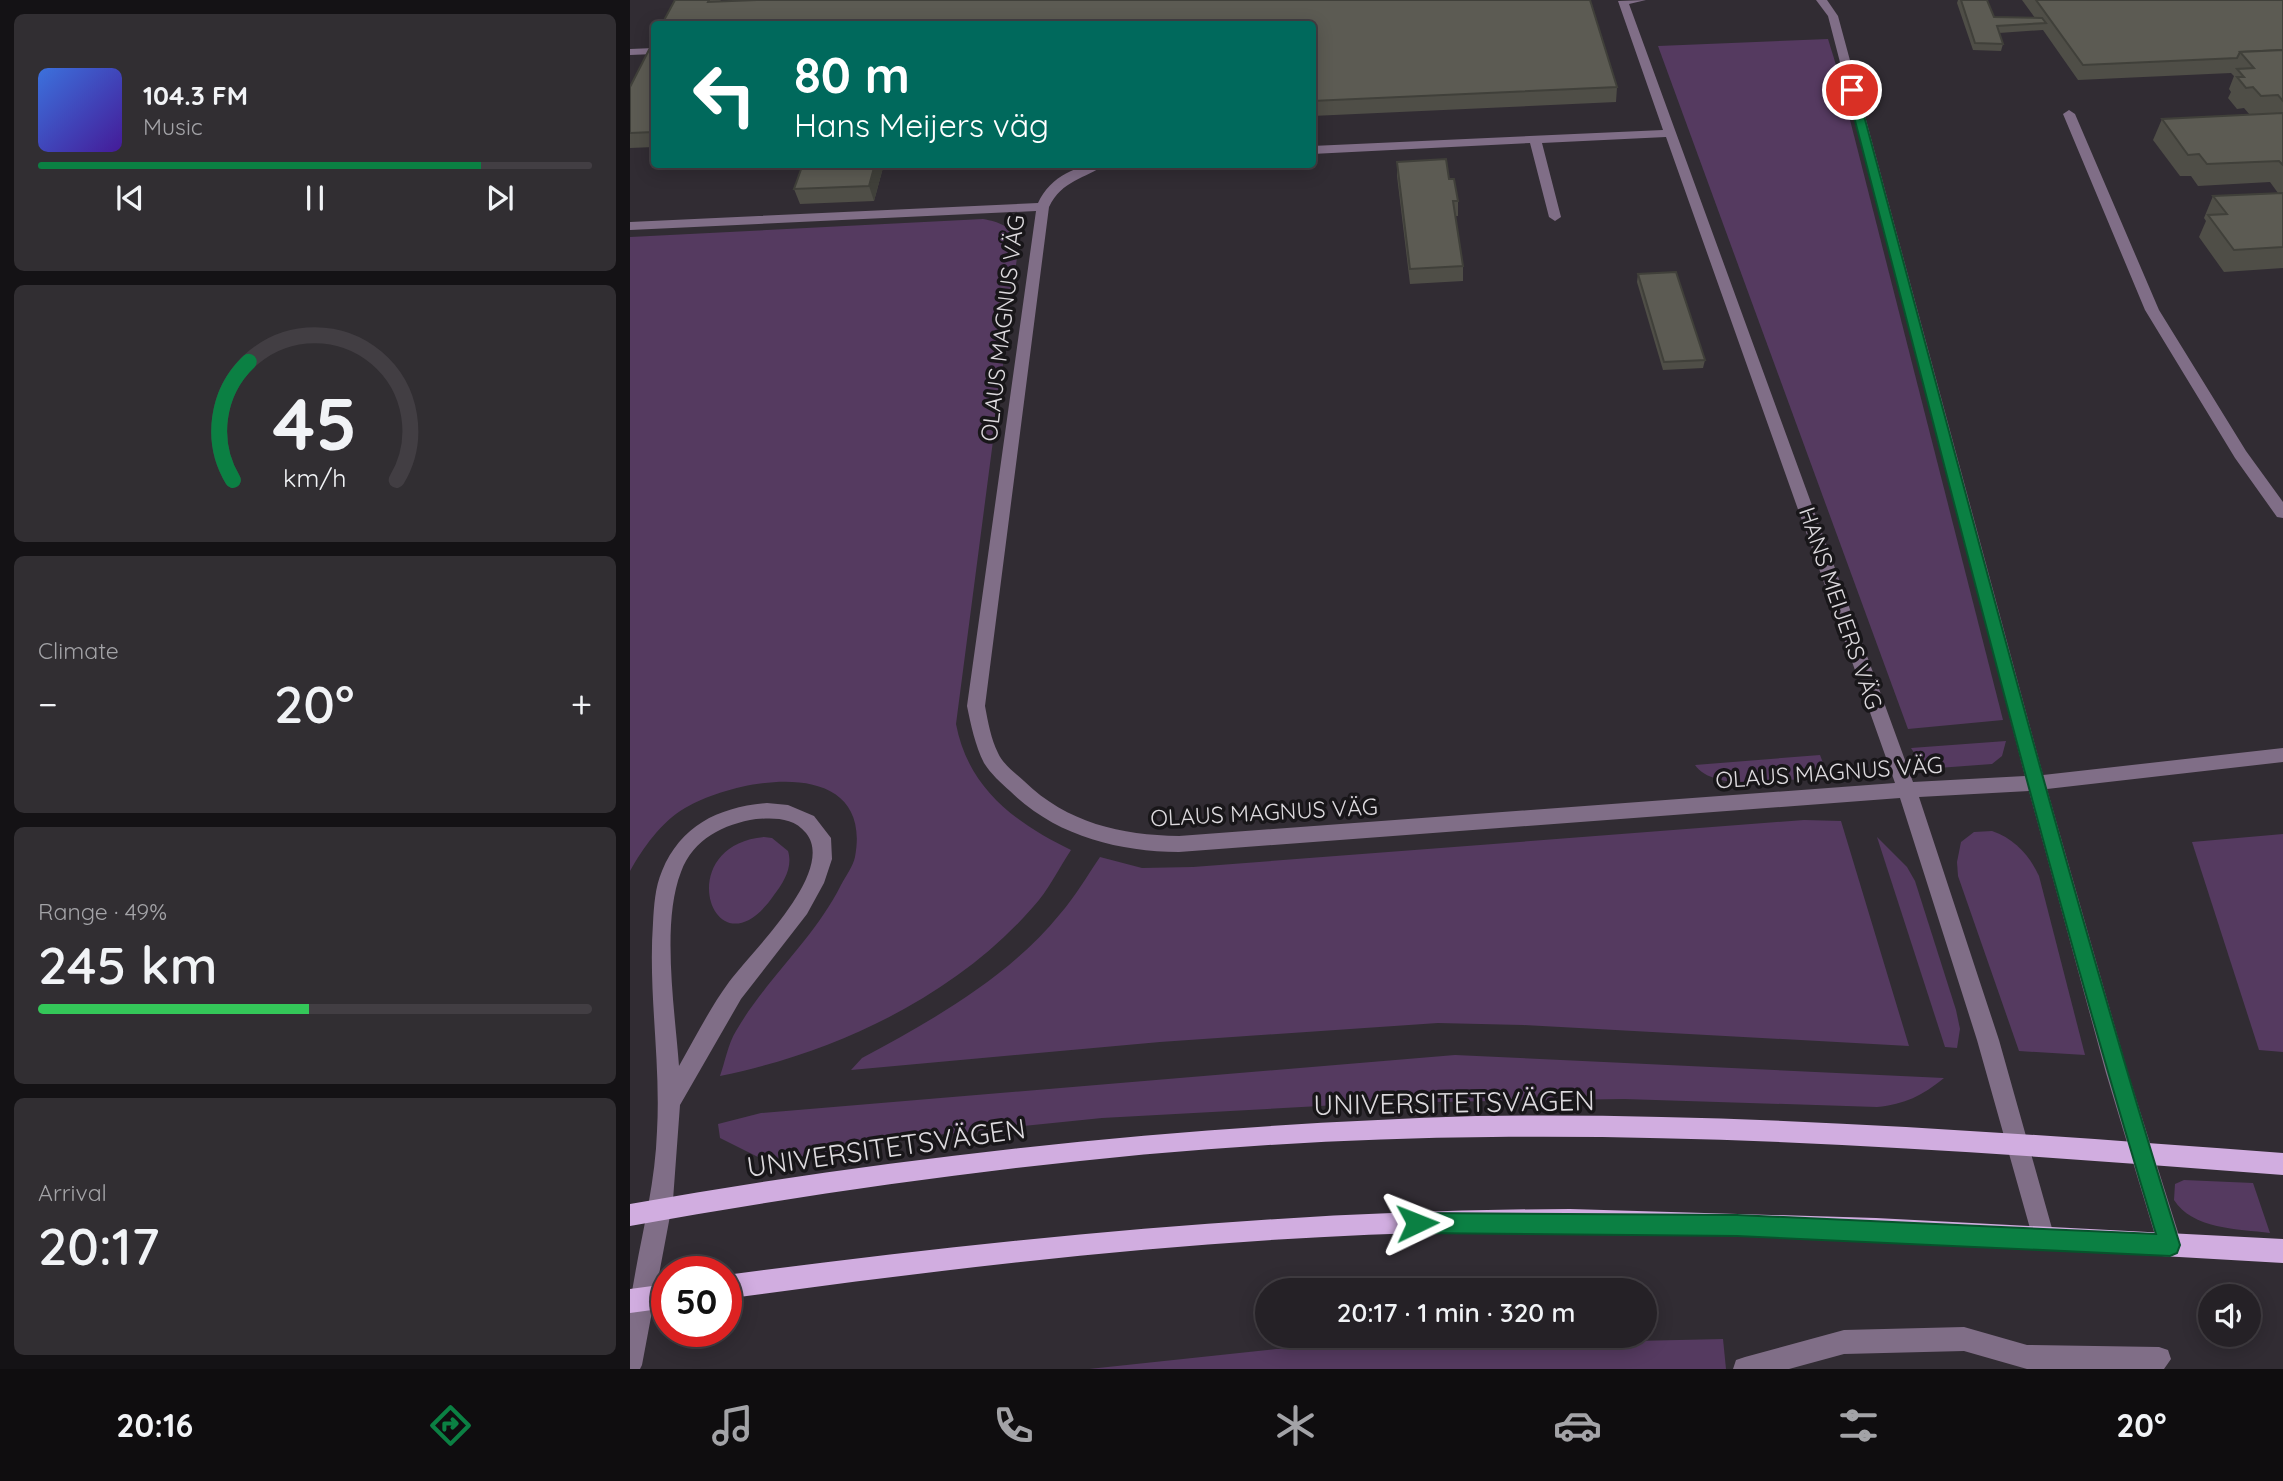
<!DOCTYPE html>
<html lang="en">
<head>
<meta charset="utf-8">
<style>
  :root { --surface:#252126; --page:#312e32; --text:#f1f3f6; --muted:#a3a3a7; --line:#423e43; --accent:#0b8043 }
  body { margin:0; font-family:Quicksand,sans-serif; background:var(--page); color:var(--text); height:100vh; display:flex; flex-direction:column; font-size:26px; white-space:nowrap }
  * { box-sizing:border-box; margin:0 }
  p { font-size:23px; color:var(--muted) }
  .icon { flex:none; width:38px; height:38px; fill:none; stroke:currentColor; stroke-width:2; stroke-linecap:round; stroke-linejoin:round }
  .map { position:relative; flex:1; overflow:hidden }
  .sheet { display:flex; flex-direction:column; gap:14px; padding:14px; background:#141215; width:630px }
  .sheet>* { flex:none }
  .guide { position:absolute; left:21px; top:21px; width:665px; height:147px; border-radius:7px; box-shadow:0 4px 18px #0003,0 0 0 2px var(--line); background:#00695c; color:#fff; overflow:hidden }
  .controls { position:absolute; left:1568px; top:1284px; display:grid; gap:14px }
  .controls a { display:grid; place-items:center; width:63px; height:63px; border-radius:50%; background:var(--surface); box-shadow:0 4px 18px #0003,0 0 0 2px var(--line); font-size:35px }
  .speed { position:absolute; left:21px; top:1256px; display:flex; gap:14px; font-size:35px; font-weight:700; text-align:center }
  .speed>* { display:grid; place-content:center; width:91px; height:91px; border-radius:50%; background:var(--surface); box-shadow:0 4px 18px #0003,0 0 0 2px var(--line); line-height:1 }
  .speed .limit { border:10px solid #d22; background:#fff; color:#111 }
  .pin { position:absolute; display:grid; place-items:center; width:60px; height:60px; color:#fff; margin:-30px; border:4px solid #fff; border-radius:50%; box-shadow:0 2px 7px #0007 }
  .me { position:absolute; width:77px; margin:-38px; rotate:88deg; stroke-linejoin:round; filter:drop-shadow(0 0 5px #0008) }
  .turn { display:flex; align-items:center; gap:24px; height:147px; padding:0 28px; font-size:32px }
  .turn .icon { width:91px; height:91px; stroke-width:2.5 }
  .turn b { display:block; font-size:49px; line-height:60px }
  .big { font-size:52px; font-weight:600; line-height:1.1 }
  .sheet .card { flex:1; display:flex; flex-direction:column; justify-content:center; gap:10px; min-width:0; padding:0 24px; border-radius:10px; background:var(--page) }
  .sheet .dial { align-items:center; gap:0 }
  .dial svg { height:182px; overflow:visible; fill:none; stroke:var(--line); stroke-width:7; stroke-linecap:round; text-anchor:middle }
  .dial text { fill:var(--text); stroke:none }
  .song { display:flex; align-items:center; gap:21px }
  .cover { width:84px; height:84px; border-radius:10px; background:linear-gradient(135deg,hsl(220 70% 55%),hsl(260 70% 35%)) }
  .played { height:7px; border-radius:4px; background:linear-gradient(90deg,var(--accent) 80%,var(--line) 80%) }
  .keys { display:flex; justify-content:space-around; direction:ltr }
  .heat { display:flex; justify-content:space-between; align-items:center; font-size:38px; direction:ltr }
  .charge { height:10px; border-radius:5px; background:linear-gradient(90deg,#34c759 49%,var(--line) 0) }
  .trip { position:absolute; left:625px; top:1278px; width:402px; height:70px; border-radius:35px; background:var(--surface); box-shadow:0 4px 18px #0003,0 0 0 2px var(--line); font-weight:600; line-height:70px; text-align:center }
  .dock { display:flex; height:112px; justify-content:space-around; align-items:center; background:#0f0d0f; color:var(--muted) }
  .dock .icon { width:49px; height:49px }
  .dock .on { color:var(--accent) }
  .dock b { font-size:32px; color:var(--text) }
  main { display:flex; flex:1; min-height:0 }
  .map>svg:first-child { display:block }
  .green { fill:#553a60 }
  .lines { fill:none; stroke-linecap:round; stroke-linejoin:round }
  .minor { fill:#806e87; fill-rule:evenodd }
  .major { fill:#d1ade0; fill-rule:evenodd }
  .wall { fill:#4f4e47 }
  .shaded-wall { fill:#40403a }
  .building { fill:#5c5b53; stroke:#40403a; stroke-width:2 }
  .route { fill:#0b8043; stroke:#07532c; stroke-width:2 }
  .labels { text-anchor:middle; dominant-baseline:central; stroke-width:7; stroke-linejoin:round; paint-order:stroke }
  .street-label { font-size:23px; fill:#dcd9dd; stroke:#181619 }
  .near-street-label { font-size:28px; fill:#dcd9dd; stroke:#181619 }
</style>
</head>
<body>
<main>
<section class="sheet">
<div class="card">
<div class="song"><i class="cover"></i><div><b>104.3 FM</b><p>Music</p></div></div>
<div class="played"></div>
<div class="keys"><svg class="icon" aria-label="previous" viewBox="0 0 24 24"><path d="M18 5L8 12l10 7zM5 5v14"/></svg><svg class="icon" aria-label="pause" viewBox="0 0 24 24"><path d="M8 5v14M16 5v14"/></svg><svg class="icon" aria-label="next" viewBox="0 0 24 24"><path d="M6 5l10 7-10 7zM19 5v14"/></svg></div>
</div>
<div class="card dial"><svg viewBox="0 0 100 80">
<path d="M14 69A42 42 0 1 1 86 69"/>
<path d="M14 69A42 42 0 0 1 21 17" stroke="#0b8043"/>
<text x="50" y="56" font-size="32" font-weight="700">45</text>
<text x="50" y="72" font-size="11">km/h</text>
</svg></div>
<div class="card"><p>Climate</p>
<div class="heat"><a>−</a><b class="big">20°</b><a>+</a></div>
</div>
<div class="card"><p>Range · 49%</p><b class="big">245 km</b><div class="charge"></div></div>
<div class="card"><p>Arrival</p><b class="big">20:17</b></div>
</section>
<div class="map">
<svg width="1653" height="1369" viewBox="0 0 1653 1369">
  <rect width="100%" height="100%" fill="#312c33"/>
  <!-- green -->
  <g class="green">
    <polygon points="1198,39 1206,65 1373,720 1278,729 1028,46"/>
    <path d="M353,219C370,222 380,226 389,242L326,724C338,788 385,823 441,850C429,868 418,891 403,907C325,997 204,1053 90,1076C95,1062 98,1044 106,1031C136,979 184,939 211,885C216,876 223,866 225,857C244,755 110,776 55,808C31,822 13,848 0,871V237Z"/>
    <polygon points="1376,741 1372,756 1362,764 1308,768 1288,759 1281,748"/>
    <path d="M1190,755L1198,776C1164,778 1086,795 1065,765Z"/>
    <path d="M1174,820L1211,821L1279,1046L893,1025L808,1023L530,1042L221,1070L232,1058C303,1020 379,977 430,914C445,897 457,876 470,857L512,868L563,867Z"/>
    <path d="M1362,831C1385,839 1399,855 1409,876L1455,1055L1389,1051L1328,876L1327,862L1331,842L1344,832Z"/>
    <polygon points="1653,834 1653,1052 1629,1050 1562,842"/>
    <path d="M134,837L142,838L158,851C163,867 154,882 144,895C85,981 38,846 134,837Z"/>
    <polygon points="1247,837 1277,867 1285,881 1326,1010 1330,1029 1327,1048 1315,1047"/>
    <path d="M825,1055L1314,1078C1292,1096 1275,1104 1247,1107L994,1099L744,1103L472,1118L297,1136L138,1162L90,1138L88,1124L131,1113Z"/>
    <path d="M1554,1180L1623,1183L1640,1233C1608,1229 1562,1229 1544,1200L1545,1184Z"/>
    <polygon points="1093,1339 1096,1369 459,1369 646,1349"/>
  </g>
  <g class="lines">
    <!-- minor -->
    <g class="minor">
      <path d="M1016,0L999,4L1283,782L1395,776L1198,16L1186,0H1197L1208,16L1413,775L1653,748V762L1417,789L1498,1073L1552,1245L1548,1253L1540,1257L1532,1253L1528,1245L1476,1073L1399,791L1289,797L1369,1040L1425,1239L1422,1247L1414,1250L1406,1247L1403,1239L1347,1040L1270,798L549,852C487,851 426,836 380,791C371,783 361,774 354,763C345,745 341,725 337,706L406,211L0,230V222L408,203C421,176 447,164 476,164C455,179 432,180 419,207L355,706C358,722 361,739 368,753C373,764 385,773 394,781C437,823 491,835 549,836L1265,783L1036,137L912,143L931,217L925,221L919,217L900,143L682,154V146L1033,130L988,1Z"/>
      <polygon points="24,48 24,54 0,55 0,49"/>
      <polygon points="1439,110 1445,114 1529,310 1616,451 1653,502 1653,518 1647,517 1605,458 1515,310 1433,114"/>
      <path d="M137,803L158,805L184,816L201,838L202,859L194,883L177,914L111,999L50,1105L43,1200L12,1365L10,1369H0C0,1348 0,1326 0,1305C8,1247 25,1191 27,1131C31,1062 18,993 23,923C24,906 25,887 32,871C51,825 89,807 137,803ZM126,819C144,818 163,817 176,833C207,871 121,952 99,982C80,1008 65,1038 49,1066C45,1011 31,923 51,872C63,839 94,824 126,819Z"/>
      <polygon points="1334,1327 1397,1345 1529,1347 1538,1350 1541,1359 1534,1369 1397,1369 1334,1351 1214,1354 1159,1369 1103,1369 1106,1360 1115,1357 1214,1330"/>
    </g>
    <!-- major -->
    <g class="major">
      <path d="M846,1116C1115,1112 1385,1133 1653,1153V1175C1390,1155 1126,1134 862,1137C573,1139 284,1175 0,1226V1204C280,1154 561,1125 846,1116Z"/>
      <path d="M940,1209L1246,1218L1653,1239V1263C1382,1248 1110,1228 838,1232C589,1236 342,1265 96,1299V1275C377,1238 656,1210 940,1209Z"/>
      <polygon points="37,1284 37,1308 0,1313 0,1289"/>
    </g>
  </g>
  <!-- wall -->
  <g class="wall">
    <polygon points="45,0 91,0 90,2 127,0 960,0 987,87 986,102 682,116 682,24 32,24"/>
    <polygon points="1328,0 1357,0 1364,17 1405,18 1392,0 1653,0 1653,268 1594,272 1569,237 1576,221 1574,218 1583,196 1648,193 1640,182 1568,186 1561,176 1550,176 1523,140 1532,119 1620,115 1614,108 1607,109 1598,98 1601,92 1599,89 1604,76 1601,73 1448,80 1413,30 1369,33 1373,44 1371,51 1343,50 1327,3"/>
    <polygon points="24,40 24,147 0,148 0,87"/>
    <polygon points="767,162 819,179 828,201 828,216 825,216 833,266 833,281 780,284 767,176"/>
    <polygon points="254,164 244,201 170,204 164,189"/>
    <polygon points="1008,274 1075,360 1073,368 1033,370 1007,282"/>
  </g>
  <!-- shaded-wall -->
  <polygon class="shaded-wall" points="245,164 254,164 244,201 239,186"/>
  <!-- building -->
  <g class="building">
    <polygon points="45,0 79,0 78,2 127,0 960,0 987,87 682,101 682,24 32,24"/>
    <polygon points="1331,0 1357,0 1364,17 1412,18 1416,23 1367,26 1373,44 1345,43"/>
    <polygon points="1406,0 1653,0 1653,50 1610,52 1607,58 1453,65"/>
    <polygon points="24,40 24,132 0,133 0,87"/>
    <polygon points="1653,50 1653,101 1648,95 1631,96 1623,87 1616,88 1607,77 1614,77 1607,69 1624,68 1610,52"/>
    <polygon points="1653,113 1653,165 1649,161 1577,164 1569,154 1558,155 1532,119"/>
    <polygon points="816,159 819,179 824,179 828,201 823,201 833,266 780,269 767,162"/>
    <polygon points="173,164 245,164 239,186 164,189"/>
    <polygon points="1653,193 1653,247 1604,250 1578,215 1597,214 1583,196"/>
    <polygon points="1046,272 1075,360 1034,362 1008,274"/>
  </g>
  <!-- route -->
  <path class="route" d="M1222,87L1227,90C1332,476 1431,864 1550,1245L1547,1253L1540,1256L1107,1236L787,1233L780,1230L777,1223L780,1216L787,1213L1107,1215L1526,1234C1411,856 1317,472 1217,90Z"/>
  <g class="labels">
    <!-- street labels -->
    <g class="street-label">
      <text transform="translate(372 328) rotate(-83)">OLAUS MAGNUS VÄG</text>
      <text transform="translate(1211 608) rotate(71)">HANS MEIJERS VÄG</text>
      <text transform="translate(1199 772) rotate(-4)">OLAUS MAGNUS VÄG</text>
      <text transform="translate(634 812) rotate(-3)">OLAUS MAGNUS VÄG</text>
    </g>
    <!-- near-street labels -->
    <g class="near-street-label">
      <text transform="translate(824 1102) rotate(-1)">UNIVERSITETSVÄGEN</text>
      <text transform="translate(256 1147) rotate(-8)">UNIVERSITETSVÄGEN</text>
    </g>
  </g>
</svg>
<div class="controls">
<a><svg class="icon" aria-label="sound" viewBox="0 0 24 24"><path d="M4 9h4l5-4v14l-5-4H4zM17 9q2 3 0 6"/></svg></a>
</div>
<div class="speed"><div class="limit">50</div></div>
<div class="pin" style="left:1222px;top:90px;background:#d93025"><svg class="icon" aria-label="arrive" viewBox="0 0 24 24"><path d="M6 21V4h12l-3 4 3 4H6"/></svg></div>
<svg class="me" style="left:787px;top:1223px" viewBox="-20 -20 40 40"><path d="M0-17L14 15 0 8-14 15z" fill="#0b8043" stroke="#fff" stroke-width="4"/></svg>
<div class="trip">20:17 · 1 min · 320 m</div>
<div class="guide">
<div class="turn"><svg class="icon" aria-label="left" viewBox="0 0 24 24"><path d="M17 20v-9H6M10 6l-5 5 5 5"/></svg><div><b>80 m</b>Hans Meijers väg</div></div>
</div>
</div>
</main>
<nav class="dock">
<b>20:16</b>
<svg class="icon on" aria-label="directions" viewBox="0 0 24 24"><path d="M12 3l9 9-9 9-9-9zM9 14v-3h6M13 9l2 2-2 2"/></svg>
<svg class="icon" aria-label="music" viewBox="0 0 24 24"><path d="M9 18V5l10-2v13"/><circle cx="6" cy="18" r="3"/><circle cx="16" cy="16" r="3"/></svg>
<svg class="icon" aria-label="phone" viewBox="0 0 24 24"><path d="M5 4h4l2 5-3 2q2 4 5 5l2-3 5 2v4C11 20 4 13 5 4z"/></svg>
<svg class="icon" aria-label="climate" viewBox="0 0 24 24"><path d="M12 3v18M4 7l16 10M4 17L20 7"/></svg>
<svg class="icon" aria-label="car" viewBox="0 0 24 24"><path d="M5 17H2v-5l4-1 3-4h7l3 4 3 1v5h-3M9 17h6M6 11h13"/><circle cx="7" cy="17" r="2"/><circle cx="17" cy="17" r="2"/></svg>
<svg class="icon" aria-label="filters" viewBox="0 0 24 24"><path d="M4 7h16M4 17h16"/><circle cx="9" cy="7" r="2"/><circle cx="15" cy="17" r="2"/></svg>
<b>20°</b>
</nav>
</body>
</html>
